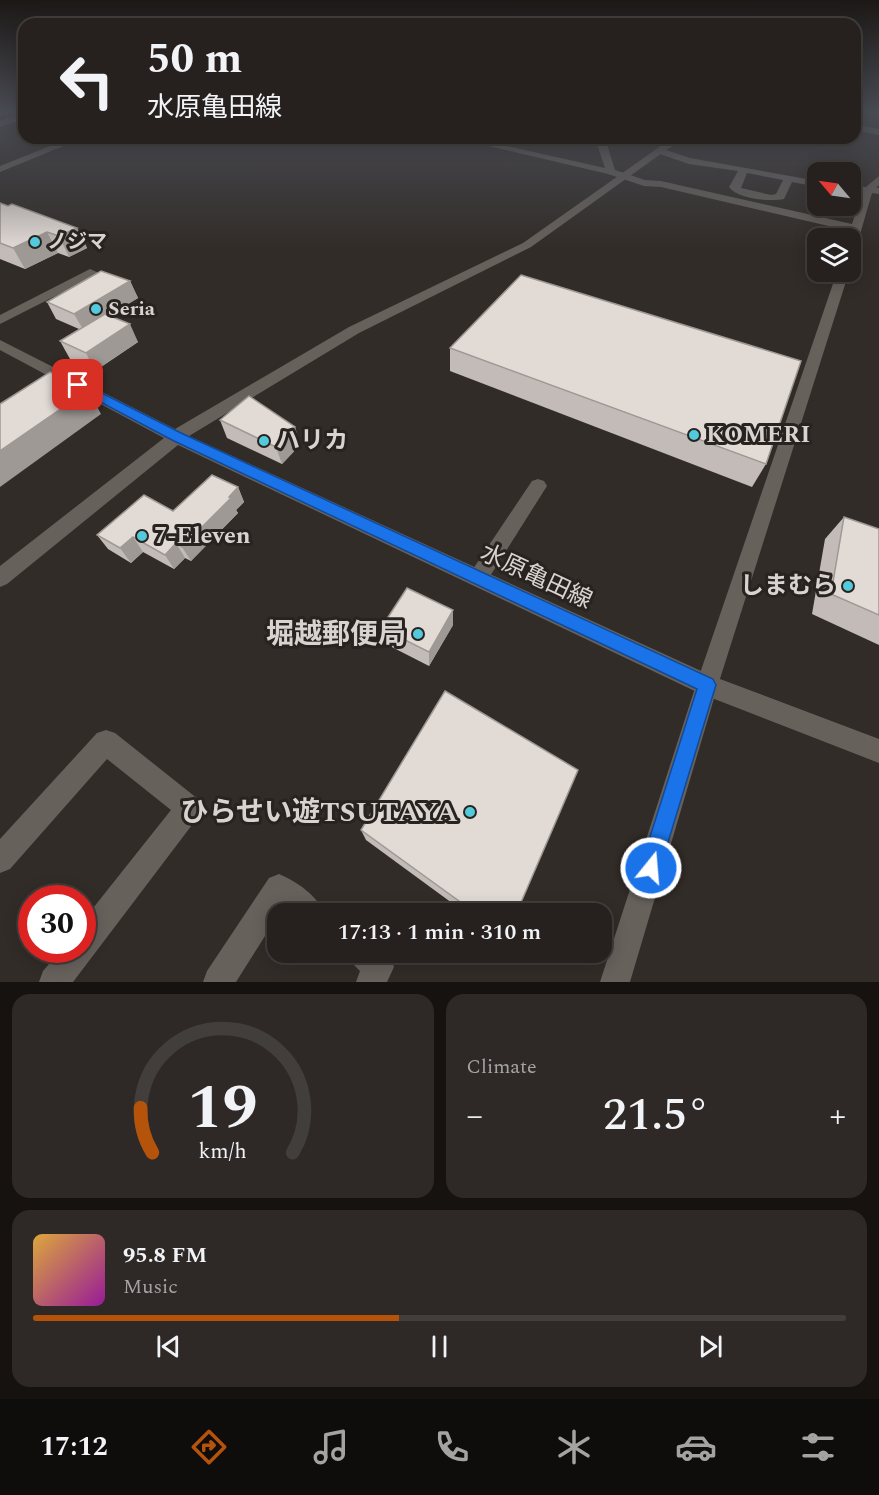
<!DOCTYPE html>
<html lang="en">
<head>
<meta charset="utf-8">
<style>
  :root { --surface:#26211e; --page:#2e2927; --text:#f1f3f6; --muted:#a4a3a4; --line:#423e3c; --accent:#b45309 }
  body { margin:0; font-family:Spectral,"Noto Sans JP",serif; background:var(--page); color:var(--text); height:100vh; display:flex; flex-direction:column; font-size:22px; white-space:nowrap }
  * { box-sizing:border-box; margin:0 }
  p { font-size:20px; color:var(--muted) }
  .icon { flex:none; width:33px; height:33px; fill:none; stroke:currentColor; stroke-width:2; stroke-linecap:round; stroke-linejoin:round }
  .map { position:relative; height:982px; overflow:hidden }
  .panel { display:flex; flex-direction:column; gap:12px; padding:12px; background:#151210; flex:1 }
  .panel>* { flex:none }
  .hud { position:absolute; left:18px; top:18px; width:843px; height:126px; border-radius:18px; box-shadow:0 3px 15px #0003,0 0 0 2px var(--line); background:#26211e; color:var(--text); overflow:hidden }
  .needle { width:39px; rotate:299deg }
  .buttons { position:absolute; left:807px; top:162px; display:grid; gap:12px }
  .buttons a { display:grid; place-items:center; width:54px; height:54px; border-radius:12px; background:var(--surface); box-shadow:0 3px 15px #0003,0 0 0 2px var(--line); font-size:30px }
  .speed { position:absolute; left:18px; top:885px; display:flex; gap:12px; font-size:30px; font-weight:700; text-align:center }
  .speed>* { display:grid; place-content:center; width:78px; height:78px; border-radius:50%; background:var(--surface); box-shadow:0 3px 15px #0003,0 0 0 2px var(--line); line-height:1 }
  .speed .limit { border:9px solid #d22; background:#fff; color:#111 }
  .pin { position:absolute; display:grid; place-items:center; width:51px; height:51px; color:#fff; margin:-26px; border-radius:12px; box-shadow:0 3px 9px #0006 }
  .me { position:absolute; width:66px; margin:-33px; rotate:17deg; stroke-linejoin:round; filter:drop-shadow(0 0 4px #0008) }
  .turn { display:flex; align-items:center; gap:21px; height:126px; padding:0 30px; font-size:27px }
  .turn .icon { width:78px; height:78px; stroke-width:2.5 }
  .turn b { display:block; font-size:42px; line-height:51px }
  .big { font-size:45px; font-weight:600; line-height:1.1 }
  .panel .card { flex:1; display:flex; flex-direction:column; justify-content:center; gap:9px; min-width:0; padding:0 21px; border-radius:18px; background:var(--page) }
  .panel .dial { align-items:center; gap:0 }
  .dial svg { height:156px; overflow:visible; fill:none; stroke:var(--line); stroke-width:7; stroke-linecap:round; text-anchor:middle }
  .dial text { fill:var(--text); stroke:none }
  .song { display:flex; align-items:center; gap:18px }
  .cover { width:72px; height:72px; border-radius:9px; background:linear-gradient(135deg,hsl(40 70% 55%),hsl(300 70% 35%)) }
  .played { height:6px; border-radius:3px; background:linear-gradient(90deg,var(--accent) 45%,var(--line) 45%) }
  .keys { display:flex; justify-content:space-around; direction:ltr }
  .heat { display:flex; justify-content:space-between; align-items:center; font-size:33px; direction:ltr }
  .panel .tiles { flex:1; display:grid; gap:12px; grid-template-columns:1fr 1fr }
  .card:last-child { grid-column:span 2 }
  .trip { position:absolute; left:267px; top:903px; width:345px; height:60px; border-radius:18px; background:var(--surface); box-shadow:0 3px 15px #0003,0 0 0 2px var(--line); font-weight:600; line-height:60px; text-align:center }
  .dock { display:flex; height:96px; justify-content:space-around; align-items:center; background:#0f0d0c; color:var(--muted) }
  .dock .icon { width:42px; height:42px }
  .dock .on { color:var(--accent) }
  .dock b { font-size:27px; color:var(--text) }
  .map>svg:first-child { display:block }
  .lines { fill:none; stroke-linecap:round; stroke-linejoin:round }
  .river { fill:#230a00; fill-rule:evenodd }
  .street { fill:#67615c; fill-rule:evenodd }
  .secondary { fill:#67615c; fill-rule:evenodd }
  .wall { fill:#c2bbb7 }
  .shaded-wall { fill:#9e9995 }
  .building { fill:#e2dad5; stroke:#9e9995; stroke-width:1.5 }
  .route { fill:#1a73e8; stroke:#114b97; stroke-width:1.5 }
  .poi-dot { fill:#53cadc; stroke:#28231f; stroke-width:2 }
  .labels { text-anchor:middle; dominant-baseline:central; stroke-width:6; stroke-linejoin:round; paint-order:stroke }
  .far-poi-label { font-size:20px; font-weight:bold; fill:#d7d3d0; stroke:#28231f; text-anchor:start }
  .poi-label { font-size:24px; font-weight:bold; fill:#d7d3d0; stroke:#28231f; text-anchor:start }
  .street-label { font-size:24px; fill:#d7d3d0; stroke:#28231f }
  .near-poi-label { font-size:28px; font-weight:bold; fill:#d7d3d0; stroke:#28231f; text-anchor:end }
</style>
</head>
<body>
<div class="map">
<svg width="879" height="982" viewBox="0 0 879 982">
  <rect width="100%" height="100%" fill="#322c28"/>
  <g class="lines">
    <!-- river -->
    <polygon class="river" points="0,112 16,112 14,115 0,120"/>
    <!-- street -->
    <g class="street">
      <polygon points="24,113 24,119 0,127 0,121"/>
      <polygon points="855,124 879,129 879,135 855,130"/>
      <polygon points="70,138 83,138 0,172 0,166"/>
      <polygon points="454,138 471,138 605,168 595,138 605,138 615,170 645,180 661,181 852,224 862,192 850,191 850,185 866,187 879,176 879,185 876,188 879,188 879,194 872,193 856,248 850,251 850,238 847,238 850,231 661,187 644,186 608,174"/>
      <path d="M660,148L690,158L818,181V187L792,182L784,199C769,202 738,199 729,187L738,171L689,164L657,153L655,151ZM747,173L783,180L776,194L771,195L741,188Z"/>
      <polygon points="90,269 122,283 116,287 91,278 0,324 0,315"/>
      <polygon points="837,272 849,272 718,685 630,982 600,982 696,685"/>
      <polygon points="538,479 544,481 547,486 485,584 478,587 471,584 468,578 471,572 532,481"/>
      <polygon points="106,730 115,733 198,799 202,808 198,817 73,982 39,982 43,971 61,950 82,950 82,922 171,810 107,759 10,869 0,873 0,839 97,733"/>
      <path d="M279,874C296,881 318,896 325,914H288L282,909L236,982H203L207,971L269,878Z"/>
      <polygon points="346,952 385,952 390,956 394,967 387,982 356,982 360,971 351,962"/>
    </g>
    <!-- secondary -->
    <polygon class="secondary" points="672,138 683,138 531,247 359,333 189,436 712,676 879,739 879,763 699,693 178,445 7,584 0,587 0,566 164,438 0,350 0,340 175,429 349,327 523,243"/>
  </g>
  <!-- wall -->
  <g class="wall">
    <polygon points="0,203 77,228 87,248 69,257 58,253 25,269 0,259"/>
    <polygon points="130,281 138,298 109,315 138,342 95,371 70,359 60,341 79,329 56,319 47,302"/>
    <polygon points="450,348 766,464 752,487 450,371"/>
    <polygon points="220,420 295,427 300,445 282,464 227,438"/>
    <polygon points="238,487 244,502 236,510 238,513 191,561 185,558 174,569 143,552 131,563 108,549 97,535 173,511"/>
    <polygon points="844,517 879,529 879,645 812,614 825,539"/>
    <polygon points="453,625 429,666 384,643 381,628"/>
    <polygon points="361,830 516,914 467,914 366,840"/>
  </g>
  <!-- shaded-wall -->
  <g class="shaded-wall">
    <polygon points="77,228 87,248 69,257 59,236"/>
    <polygon points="47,232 58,253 25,269 13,248"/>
    <polygon points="130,281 138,298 84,331 74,314"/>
    <polygon points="130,324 138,342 95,371 86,353"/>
    <polygon points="88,390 101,414 0,487 0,451"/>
    <polygon points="295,427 300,445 282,464 276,447"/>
    <polygon points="238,487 244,502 236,510 238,513 191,561 182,547"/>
    <polygon points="133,537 143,552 131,563 120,548"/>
    <polygon points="176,543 185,558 174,569 165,555"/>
    <polygon points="453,610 453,625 429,666 429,652"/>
  </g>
  <!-- building -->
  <g class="building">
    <polygon points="0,203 8,206 12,204 77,228 59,236 47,232 13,248 0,243"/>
    <polygon points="101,271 130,281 74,314 47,302"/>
    <polygon points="521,275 801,361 766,464 450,348"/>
    <polygon points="105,314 130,324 86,353 60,341"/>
    <polygon points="50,372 88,390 0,451 0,404"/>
    <polygon points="249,396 295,427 276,447 220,420"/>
    <polygon points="212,475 238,487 229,497 231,498 182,547 176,543 165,555 133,537 120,548 97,535 144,495 173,511"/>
    <polygon points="844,517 879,529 879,615 831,594"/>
    <polygon points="407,588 453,610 429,652 381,628"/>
    <polygon points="445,691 578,770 516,914 477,914 361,830"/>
  </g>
  <!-- sky -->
  <linearGradient id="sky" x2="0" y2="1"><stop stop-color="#1c1816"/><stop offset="0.45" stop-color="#494b53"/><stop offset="1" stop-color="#494b53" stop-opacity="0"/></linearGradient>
  <rect width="879" height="249" fill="url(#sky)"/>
  <!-- route -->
  <polygon class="route" points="78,381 181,433 713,679 716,685 658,875 651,878 643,875 640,868 697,689 172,440 74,388 72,385"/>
  <!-- markers -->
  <g class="poi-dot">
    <circle cx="35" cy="242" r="6"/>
    <circle cx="96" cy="309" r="6"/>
    <circle cx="694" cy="435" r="6"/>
    <circle cx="264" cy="441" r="6"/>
    <circle cx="142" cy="536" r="6"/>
    <circle cx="848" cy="586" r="6"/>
    <circle cx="418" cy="634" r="6"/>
    <circle cx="470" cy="812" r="6"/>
  </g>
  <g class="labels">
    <!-- far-poi labels -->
    <g class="far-poi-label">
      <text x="47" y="242">ノジマ</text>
      <text x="108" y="309">Seria</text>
    </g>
    <!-- poi labels -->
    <g class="poi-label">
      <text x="706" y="435">KOMERI</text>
      <text x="276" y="441">ハリカ</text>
      <text x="154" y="536">7-Eleven</text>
      <text x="836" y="586" text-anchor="end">しまむら</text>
    </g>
    <!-- street labels -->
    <g class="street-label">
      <text transform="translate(536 577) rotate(25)">水原亀田線</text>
    </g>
    <!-- near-poi labels -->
    <g class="near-poi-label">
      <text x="406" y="634">堀越郵便局</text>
      <text x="458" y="812">ひらせい遊TSUTAYA</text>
    </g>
  </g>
</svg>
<div class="buttons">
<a><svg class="needle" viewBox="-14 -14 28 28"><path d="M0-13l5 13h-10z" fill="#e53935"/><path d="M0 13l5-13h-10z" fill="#a4a3a4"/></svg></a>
<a><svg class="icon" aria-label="layers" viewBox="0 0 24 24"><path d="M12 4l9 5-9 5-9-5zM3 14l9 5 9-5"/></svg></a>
</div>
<div class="speed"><div class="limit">30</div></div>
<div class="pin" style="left:78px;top:385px;background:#d93025"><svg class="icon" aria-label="arrive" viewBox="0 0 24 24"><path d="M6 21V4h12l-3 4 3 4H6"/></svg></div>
<svg class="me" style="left:651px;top:868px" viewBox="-20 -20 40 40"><circle r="17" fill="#1a73e8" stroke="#fff" stroke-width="3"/><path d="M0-11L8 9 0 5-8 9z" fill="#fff"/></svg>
<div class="trip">17:13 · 1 min · 310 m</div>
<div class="hud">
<div class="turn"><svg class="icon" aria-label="left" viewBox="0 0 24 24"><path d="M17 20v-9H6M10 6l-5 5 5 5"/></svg><div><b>50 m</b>水原亀田線</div></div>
</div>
</div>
<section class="panel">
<div class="tiles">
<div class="card dial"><svg viewBox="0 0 100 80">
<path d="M14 69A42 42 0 1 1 86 69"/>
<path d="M14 69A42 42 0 0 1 8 46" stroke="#b45309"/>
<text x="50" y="56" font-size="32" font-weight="700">19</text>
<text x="50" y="72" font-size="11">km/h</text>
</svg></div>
<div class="card"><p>Climate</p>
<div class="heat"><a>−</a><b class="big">21.5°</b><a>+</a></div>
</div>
<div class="card">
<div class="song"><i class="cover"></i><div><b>95.8 FM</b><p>Music</p></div></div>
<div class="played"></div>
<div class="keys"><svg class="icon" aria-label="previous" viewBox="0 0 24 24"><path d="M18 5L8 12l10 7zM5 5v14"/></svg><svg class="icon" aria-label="pause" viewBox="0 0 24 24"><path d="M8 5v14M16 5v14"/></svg><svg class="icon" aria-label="next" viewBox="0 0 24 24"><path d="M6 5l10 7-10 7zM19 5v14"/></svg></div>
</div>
</div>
</section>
<nav class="dock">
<b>17:12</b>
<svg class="icon on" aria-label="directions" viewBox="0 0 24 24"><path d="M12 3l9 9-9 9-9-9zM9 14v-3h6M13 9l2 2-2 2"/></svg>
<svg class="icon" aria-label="music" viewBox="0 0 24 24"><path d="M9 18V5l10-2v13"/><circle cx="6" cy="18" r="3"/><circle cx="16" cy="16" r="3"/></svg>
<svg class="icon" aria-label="phone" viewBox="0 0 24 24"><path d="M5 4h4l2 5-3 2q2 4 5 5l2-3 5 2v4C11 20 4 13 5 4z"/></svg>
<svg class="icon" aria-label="climate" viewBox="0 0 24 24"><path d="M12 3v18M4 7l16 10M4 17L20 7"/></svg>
<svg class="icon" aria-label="car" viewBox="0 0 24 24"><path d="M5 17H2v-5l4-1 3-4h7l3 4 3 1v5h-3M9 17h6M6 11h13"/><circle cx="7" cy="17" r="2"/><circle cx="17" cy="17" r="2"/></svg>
<svg class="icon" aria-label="filters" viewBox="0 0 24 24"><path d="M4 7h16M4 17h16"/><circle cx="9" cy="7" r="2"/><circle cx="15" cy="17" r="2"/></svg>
</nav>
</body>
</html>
